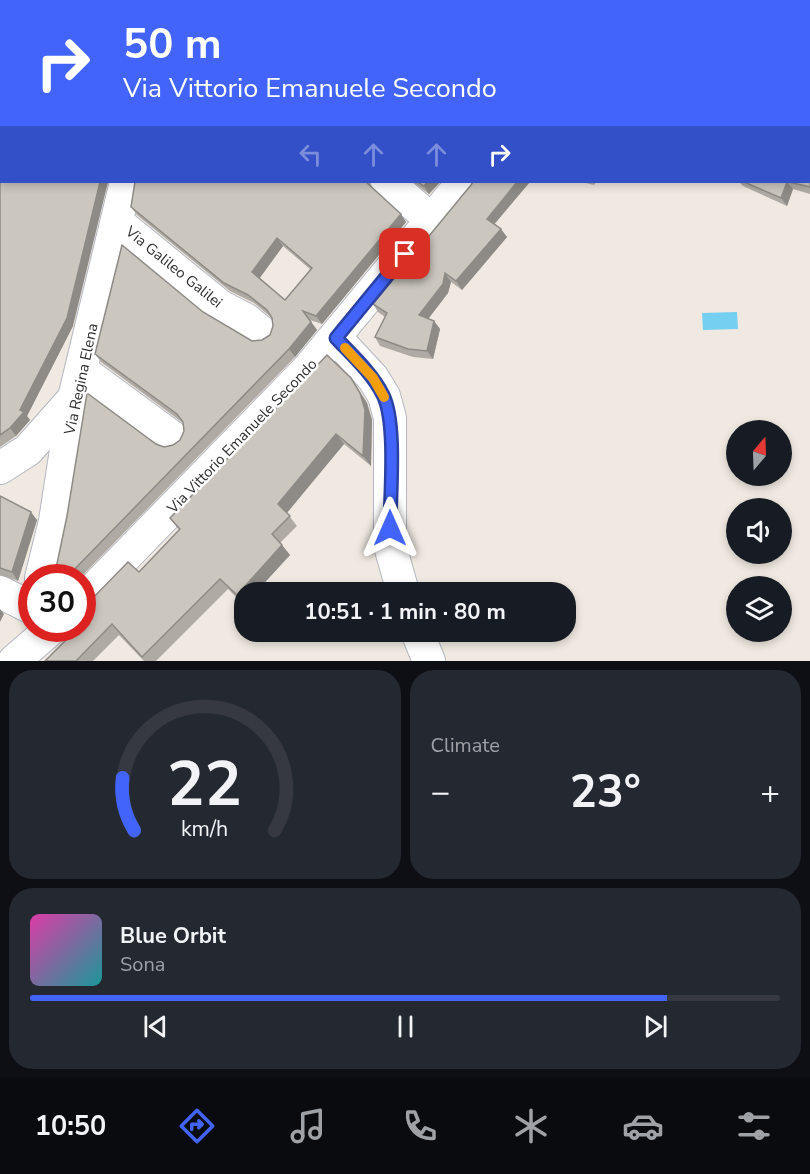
<!DOCTYPE html>
<html lang="en">
<head>
<meta charset="utf-8">
<style>
  :root { --surface:#171b24; --page:#242831; --text:#f1f3f6; --muted:#9ea1a6; --line:#363941; --accent:#4264fb }
  body { margin:0; font-family:"Nunito Sans",sans-serif; background:var(--page); color:var(--text); height:100vh; display:flex; flex-direction:column; font-size:22px; white-space:nowrap }
  * { box-sizing:border-box; margin:0 }
  p { font-size:20px; color:var(--muted) }
  .icon { flex:none; width:33px; height:33px; fill:none; stroke:currentColor; stroke-width:2; stroke-linecap:round; stroke-linejoin:round }
  .map { position:relative; height:661px; overflow:hidden }
  .details { display:flex; flex-direction:column; gap:9px; padding:9px; background:#0d0f14; flex:1 }
  .details>* { flex:none }
  .hud { position:absolute; left:0px; top:0px; width:810px; height:183px; box-shadow:0 3px 9px #0003; background:#4264fb; color:#fff; overflow:hidden }
  .needle { width:39px; rotate:19deg }
  .buttons { position:absolute; left:726px; top:420px; display:grid; gap:12px }
  .buttons a { display:grid; place-items:center; width:66px; height:66px; border-radius:50%; background:var(--surface); box-shadow:0 3px 9px #0003; font-size:30px }
  .speed { position:absolute; left:18px; top:564px; display:flex; gap:12px; font-size:30px; font-weight:700; text-align:center }
  .speed>* { display:grid; place-content:center; width:78px; height:78px; border-radius:50%; background:var(--surface); box-shadow:0 3px 9px #0003; line-height:1 }
  .speed .limit { border:9px solid #d22; background:#fff; color:#111 }
  .pin { position:absolute; display:grid; place-items:center; width:51px; height:51px; color:#fff; margin:-26px; border-radius:12px; box-shadow:0 3px 9px #0006 }
  .me { position:absolute; width:66px; margin:-33px; rotate:0deg; stroke-linejoin:round; filter:drop-shadow(0 0 4px #0008) }
  .turn { display:flex; align-items:center; gap:21px; height:126px; padding:0 24px; font-size:27px }
  .turn .icon { width:78px; height:78px; stroke-width:2.5 }
  .turn b { display:block; font-size:42px; line-height:51px }
  .lanes { display:flex; align-items:center; height:57px; padding:0 24px; background:#0003; justify-content:center; gap:30px; direction:ltr }
  .lanes .off { opacity:.35 }
  .big { font-size:45px; font-weight:700; line-height:1.1 }
  .details .tile { flex:1; display:flex; flex-direction:column; justify-content:center; gap:9px; min-width:0; padding:0 21px; border-radius:24px; background:var(--page) }
  .details .dial { align-items:center; gap:0 }
  .dial svg { height:156px; overflow:visible; fill:none; stroke:var(--line); stroke-width:7; stroke-linecap:round; text-anchor:middle }
  .dial text { fill:var(--text); stroke:none }
  .song { display:flex; align-items:center; gap:18px }
  .cover { width:72px; height:72px; border-radius:9px; background:linear-gradient(135deg,hsl(320 70% 55%),hsl(180 70% 35%)) }
  .played { height:6px; border-radius:3px; background:linear-gradient(90deg,var(--accent) 85%,var(--line) 85%) }
  .keys { display:flex; justify-content:space-around; direction:ltr }
  .heat { display:flex; justify-content:space-between; align-items:center; font-size:33px; direction:ltr }
  .details .tiles { flex:1; display:grid; gap:9px; grid-template-columns:1fr 1fr }
  .tile:last-child { grid-column:span 2 }
  .trip { position:absolute; left:234px; top:582px; width:342px; height:60px; border-radius:24px; background:var(--surface); box-shadow:0 3px 9px #0003; font-weight:700; line-height:60px; text-align:center }
  .tabs { display:flex; height:96px; justify-content:space-around; align-items:center; background:#090b0e; color:var(--muted) }
  .tabs .icon { width:42px; height:42px }
  .tabs .active { color:var(--accent) }
  .tabs b { font-size:27px; color:var(--text) }
  .map>svg:first-child { display:block }
  .water { fill:#75cff0 }
  .lines { fill:none; stroke-linecap:round; stroke-linejoin:round }
  .minor-casing { stroke:#b4b7c1; stroke-width:34 }
  .minor { stroke:#fff; stroke-width:32 }
  .wall { fill:#afaba4; fill-rule:evenodd }
  .shaded-wall { fill:#8e8b86 }
  .building { fill:#cbc7bf; stroke:#8e8b86; stroke-width:1.5; fill-rule:evenodd }
  .route-casing { stroke:#2b41a3; stroke-width:15 }
  .route { stroke:#4264fb; stroke-width:10 }
  .slow { stroke:#f59e0b; stroke-width:10 }
  .labels { text-anchor:middle; dominant-baseline:central; stroke-width:5; stroke-linejoin:round; paint-order:stroke }
  .street-label { font-size:15px; fill:#2e2e2e; stroke:#fff }
</style>
</head>
<body>
<div class="map">
<svg width="810" height="661" viewBox="0 0 810 661">
  <rect width="100%" height="100%" fill="#efe9e1"/>
  <!-- water -->
  <polygon class="water" points="737,312 738,329 703,330 702,313"/>
  <g class="lines">
    <!-- minor casing -->
    <g class="minor-casing">
      <g id="minor">
        <polyline points="175,0 177,2"/>
        <polyline points="534,0 535,2"/>
        <polyline points="580,2 581,0"/>
        <polyline points="662,2 663,0"/>
        <polyline points="808,151 810,151"/>
        <polyline points="0,155 2,155"/>
        <polyline points="387,182 432,220"/>
        <polyline points="117,222 220,306 245,319 261,332"/>
        <polyline points="336,338 373,378 384,396 390,418 390,546 403,592"/>
        <polyline points="81,370 172,437"/>
        <polyline points="0,468 28,450 74,398"/>
        <polyline points="41,578 55,521 74,398 126,182"/>
        <polyline points="0,592 32,608"/>
        <polyline points="82,601 308,369 463,182"/>
        <polyline points="417,632 429,661"/>
        <polyline points="14,661 52,628"/>
      </g>
    </g>
    <!-- minor -->
    <use href="#minor" class="minor"/>
  </g>
  <!-- wall -->
  <g class="wall">
    <polygon points="810,159 810,194 793,189 787,206 743,186 739,182 808,182"/>
    <polygon points="0,163 73,326 27,416 30,420 16,436 0,447"/>
    <path d="M135,182H370V185L406,222L322,324L310,320L317,330L295,357L80,578H54L156,444L164,447L173,445L180,440L184,431L183,423L101,362L95,354L203,312L252,341L262,340L270,335L273,326L272,318L254,303L230,291L137,215L131,207ZM283,246L311,270L285,300L260,278Z"/>
    <polygon points="413,182 440,182 429,194"/>
    <polygon points="582,182 596,182 594,185"/>
    <polygon points="471,185 495,224 507,237 462,290 451,282 448,293 428,319 434,321 440,329 433,359 413,357 380,346 375,337 385,317 378,312 373,304"/>
    <polygon points="351,378 367,403 372,420 371,466 344,444 287,513 297,526 280,543 290,555 256,592 244,592 244,605 228,589 156,661 144,661 119,635 93,661 45,661 66,640 58,629 139,572 179,530 170,518"/>
    <polygon points="0,496 37,520 18,581 0,575"/>
  </g>
  <!-- shaded-wall -->
  <g class="shaded-wall">
    <polygon points="549,0 561,0 560,2 549,2"/>
    <polygon points="100,182 108,182 73,326 27,416 30,420 16,436 10,428 20,410"/>
    <polygon points="427,182 440,182 429,194 424,186"/>
    <polygon points="517,182 530,182 492,227 487,219"/>
    <polygon points="787,182 793,189 787,206 781,198"/>
    <polygon points="401,214 406,222 322,324 316,316"/>
    <polygon points="501,229 507,237 462,290 456,281"/>
    <polygon points="277,238 283,246 258,280 252,272"/>
    <polygon points="445,273 451,282 448,293 425,323 419,315"/>
    <polygon points="434,321 440,329 433,359 427,351"/>
    <polygon points="311,322 317,330 295,357 289,349"/>
    <polygon points="351,378 367,403 372,420 371,466 363,456"/>
    <polygon points="336,434 344,444 285,515 278,504"/>
    <polygon points="31,512 37,520 18,581 12,572"/>
    <polygon points="282,545 290,555 256,592 244,592 244,605 237,595"/>
    <polygon points="0,609 4,614 0,622"/>
  </g>
  <!-- building -->
  <g class="building">
    <polygon points="0,0 154,0 155,2 2,2 2,130 0,130"/>
    <polygon points="187,0 291,0 293,2 187,2"/>
    <polygon points="394,0 512,0 514,2 396,2"/>
    <polygon points="601,0 640,0 640,2 600,2"/>
    <polygon points="673,0 772,0 771,2 672,2"/>
    <rect x="808" y="60" width="2" height="66"/>
    <polygon points="808,159 810,159 810,187 789,182 808,182"/>
    <polygon points="0,163 2,163 2,182 100,182 67,318 20,410 24,412 10,428 0,435"/>
    <path d="M135,182H366L401,214L316,316L303,311L311,322L289,349L66,578H54L67,516L87,393L156,444L164,447L173,445L180,440L184,431L183,422L177,414L95,354L122,245L203,312L252,341L262,340L270,335L273,326L272,318L267,310L248,295L224,283L131,207ZM277,238L312,268L285,300L252,272Z"/>
    <polygon points="418,182 427,182 424,186"/>
    <polygon points="473,182 517,182 487,219 501,229 456,281 445,273 443,284 419,315 434,321 427,351 408,349 375,337 387,313 373,304 471,185"/>
    <polygon points="744,182 787,182 781,198"/>
    <polygon points="327,355 351,378 360,393 365,410 363,456 336,434 278,504 290,516 272,534 282,545 237,595 220,579 142,657 112,624 76,661 45,661 67,639 58,629 82,628 82,606 88,603 128,562 139,572 180,529 170,518"/>
    <polygon points="0,496 31,512 12,572 0,568"/>
  </g>
  <g class="lines">
    <!-- route casing -->
    <g class="route-casing">
      <path id="route" d="M390,528C390,495 397,423 383,395C372,373 352,355 336,338L405,254"/>
    </g>
    <!-- route -->
    <use href="#route" class="route"/>
    <!-- slow -->
    <polyline class="slow" points="345,348 373,378 384,397"/>
  </g>
  <g class="labels">
    <!-- street labels -->
    <g class="street-label">
      <text transform="translate(174 267) rotate(39)">Via Galileo Galilei</text>
      <text transform="translate(81 379) rotate(-78)">Via Regina Elena</text>
      <text transform="translate(242 436) rotate(-46)">Via Vittorio Emanuele Secondo</text>
    </g>
  </g>
</svg>
<div class="buttons">
<a><svg class="needle" viewBox="-14 -14 28 28"><path d="M0-13l5 13h-10z" fill="#e53935"/><path d="M0 13l5-13h-10z" fill="#9ea1a6"/></svg></a>
<a><svg class="icon" aria-label="sound" viewBox="0 0 24 24"><path d="M4 9h4l5-4v14l-5-4H4zM17 9q2 3 0 6"/></svg></a>
<a><svg class="icon" aria-label="layers" viewBox="0 0 24 24"><path d="M12 4l9 5-9 5-9-5zM3 14l9 5 9-5"/></svg></a>
</div>
<div class="speed"><div class="limit">30</div></div>
<div class="pin" style="left:405px;top:254px;background:#d93025"><svg class="icon" aria-label="arrive" viewBox="0 0 24 24"><path d="M6 21V4h12l-3 4 3 4H6"/></svg></div>
<svg class="me" style="left:390px;top:528px" viewBox="-20 -20 40 40"><path d="M0-17L14 15 0 8-14 15z" fill="#4264fb" stroke="#fff" stroke-width="4"/></svg>
<div class="trip">10:51 · 1 min · 80 m</div>
<div class="hud">
<div class="turn"><svg class="icon" aria-label="right" viewBox="0 0 24 24"><path d="M7 20v-9h11M14 6l5 5-5 5"/></svg><div><b>50 m</b>Via Vittorio Emanuele Secondo</div></div>
<div class="lanes"><svg class="icon off" aria-label="left" viewBox="0 0 24 24"><path d="M17 20v-9H6M10 6l-5 5 5 5"/></svg><svg class="icon off" aria-label="ahead" viewBox="0 0 24 24"><path d="M12 20V5M6 11l6-6 6 6"/></svg><svg class="icon off" aria-label="ahead" viewBox="0 0 24 24"><path d="M12 20V5M6 11l6-6 6 6"/></svg><svg class="icon" aria-label="right" viewBox="0 0 24 24"><path d="M7 20v-9h11M14 6l5 5-5 5"/></svg></div>
</div>
</div>
<section class="details">
<div class="tiles">
<div class="tile dial"><svg viewBox="0 0 100 80">
<path d="M14 69A42 42 0 1 1 86 69"/>
<path d="M14 69A42 42 0 0 1 8 42" stroke="#4264fb"/>
<text x="50" y="56" font-size="32" font-weight="700">22</text>
<text x="50" y="72" font-size="11">km/h</text>
</svg></div>
<div class="tile"><p>Climate</p>
<div class="heat"><a>−</a><b class="big">23°</b><a>+</a></div>
</div>
<div class="tile">
<div class="song"><i class="cover"></i><div><b>Blue Orbit</b><p>Sona</p></div></div>
<div class="played"></div>
<div class="keys"><svg class="icon" aria-label="previous" viewBox="0 0 24 24"><path d="M18 5L8 12l10 7zM5 5v14"/></svg><svg class="icon" aria-label="pause" viewBox="0 0 24 24"><path d="M8 5v14M16 5v14"/></svg><svg class="icon" aria-label="next" viewBox="0 0 24 24"><path d="M6 5l10 7-10 7zM19 5v14"/></svg></div>
</div>
</div>
</section>
<nav class="tabs">
<b>10:50</b>
<svg class="icon active" aria-label="directions" viewBox="0 0 24 24"><path d="M12 3l9 9-9 9-9-9zM9 14v-3h6M13 9l2 2-2 2"/></svg>
<svg class="icon" aria-label="music" viewBox="0 0 24 24"><path d="M9 18V5l10-2v13"/><circle cx="6" cy="18" r="3"/><circle cx="16" cy="16" r="3"/></svg>
<svg class="icon" aria-label="phone" viewBox="0 0 24 24"><path d="M5 4h4l2 5-3 2q2 4 5 5l2-3 5 2v4C11 20 4 13 5 4z"/></svg>
<svg class="icon" aria-label="climate" viewBox="0 0 24 24"><path d="M12 3v18M4 7l16 10M4 17L20 7"/></svg>
<svg class="icon" aria-label="car" viewBox="0 0 24 24"><path d="M5 17H2v-5l4-1 3-4h7l3 4 3 1v5h-3M9 17h6M6 11h13"/><circle cx="7" cy="17" r="2"/><circle cx="17" cy="17" r="2"/></svg>
<svg class="icon" aria-label="filters" viewBox="0 0 24 24"><path d="M4 7h16M4 17h16"/><circle cx="9" cy="7" r="2"/><circle cx="15" cy="17" r="2"/></svg>
</nav>
</body>
</html>
